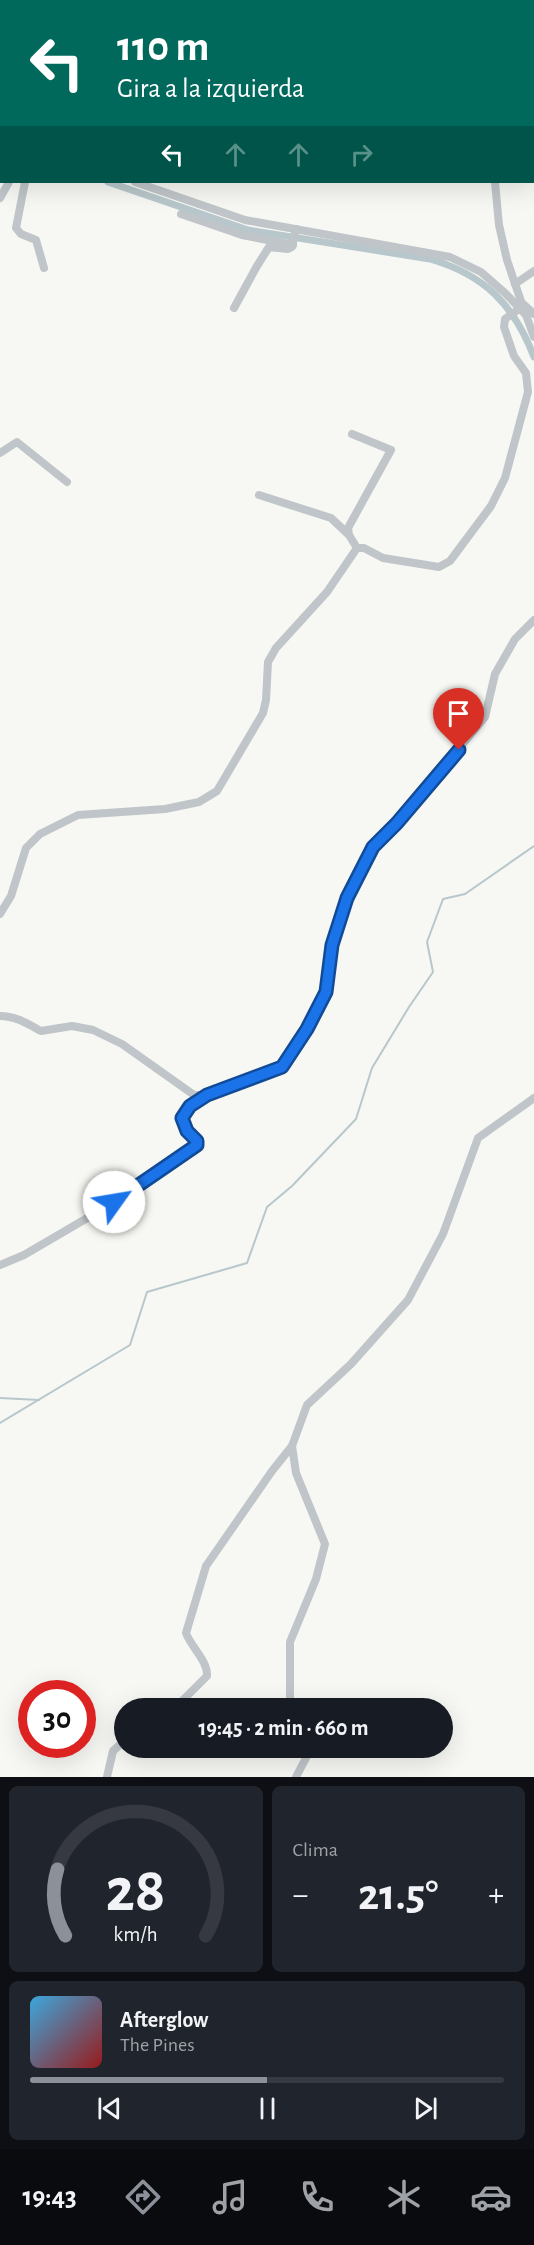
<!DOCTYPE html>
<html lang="es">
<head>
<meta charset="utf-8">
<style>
  :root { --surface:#171b24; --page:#20242c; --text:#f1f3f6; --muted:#9ea1a6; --line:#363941; --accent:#8c9099 }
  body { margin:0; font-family:"Alegreya Sans",sans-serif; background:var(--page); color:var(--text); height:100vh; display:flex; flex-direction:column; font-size:22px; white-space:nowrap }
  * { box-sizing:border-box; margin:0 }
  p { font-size:20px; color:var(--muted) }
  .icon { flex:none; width:33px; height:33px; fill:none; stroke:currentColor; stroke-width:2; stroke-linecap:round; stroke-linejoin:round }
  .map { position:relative; height:1777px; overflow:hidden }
  .panel { display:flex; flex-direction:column; gap:9px; padding:9px; background:#0d0f14; flex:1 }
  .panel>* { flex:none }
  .top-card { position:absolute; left:0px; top:0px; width:534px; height:183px; box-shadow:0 6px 24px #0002; background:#00695c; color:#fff; overflow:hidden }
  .speed { position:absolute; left:18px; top:1680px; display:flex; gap:12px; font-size:30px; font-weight:700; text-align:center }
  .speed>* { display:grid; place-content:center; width:78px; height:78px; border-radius:50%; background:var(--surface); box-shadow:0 6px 24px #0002; line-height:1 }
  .speed .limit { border:9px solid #d22; background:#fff; color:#111 }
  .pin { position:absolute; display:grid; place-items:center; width:51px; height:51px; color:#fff; margin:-62px -26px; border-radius:50% 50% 50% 0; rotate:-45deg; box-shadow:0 0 6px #0007 }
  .pin .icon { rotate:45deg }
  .me { position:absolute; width:66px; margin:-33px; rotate:58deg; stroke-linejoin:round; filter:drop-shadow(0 0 4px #0008) }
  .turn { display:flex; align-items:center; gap:21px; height:126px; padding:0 18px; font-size:27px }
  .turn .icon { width:78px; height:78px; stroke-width:2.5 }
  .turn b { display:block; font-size:42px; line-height:51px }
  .lanes { display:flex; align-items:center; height:57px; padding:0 18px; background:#0003; justify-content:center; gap:30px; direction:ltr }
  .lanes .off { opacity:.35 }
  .big { font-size:45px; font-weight:700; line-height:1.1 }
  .panel .tile { flex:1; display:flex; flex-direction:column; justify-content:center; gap:9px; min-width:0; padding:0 21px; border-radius:9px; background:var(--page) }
  .panel .dial { align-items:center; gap:0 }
  .dial svg { height:156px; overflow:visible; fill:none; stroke:var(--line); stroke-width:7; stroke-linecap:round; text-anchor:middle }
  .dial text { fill:var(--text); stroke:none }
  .song { display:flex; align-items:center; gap:18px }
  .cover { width:72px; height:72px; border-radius:9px; background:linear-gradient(135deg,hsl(200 70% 55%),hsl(0 70% 35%)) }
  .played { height:6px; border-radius:3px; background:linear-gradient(90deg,var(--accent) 50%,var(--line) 50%) }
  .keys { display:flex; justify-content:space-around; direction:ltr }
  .heat { display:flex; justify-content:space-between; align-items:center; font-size:33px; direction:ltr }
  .panel .tiles { flex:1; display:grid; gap:9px; grid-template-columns:1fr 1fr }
  .tile:last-child { grid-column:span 2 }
  .trip { position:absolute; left:114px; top:1698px; width:339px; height:60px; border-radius:30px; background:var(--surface); box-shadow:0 6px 24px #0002; font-weight:700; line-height:60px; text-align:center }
  .dock { display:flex; height:96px; justify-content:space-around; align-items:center; background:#090b0e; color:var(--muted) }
  .dock .icon { width:42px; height:42px }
  .dock .selected { color:var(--accent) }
  .dock b { font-size:27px; color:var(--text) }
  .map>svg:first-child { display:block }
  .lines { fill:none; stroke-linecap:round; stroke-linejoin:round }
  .stream { stroke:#b8c7cb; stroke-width:2 }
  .canal { stroke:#b8c7cb; stroke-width:7 }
  .minor { stroke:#bfc5c8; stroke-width:8 }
  .route-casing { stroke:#114b97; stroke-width:15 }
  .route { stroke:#1a73e8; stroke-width:10 }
</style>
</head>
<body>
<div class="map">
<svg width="534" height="1777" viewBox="0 0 534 1777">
  <rect width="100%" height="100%" fill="#f7f7f3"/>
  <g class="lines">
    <!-- stream -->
    <g class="stream">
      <polyline points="18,0 18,2"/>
      <polyline points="0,58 2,55"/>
      <polyline points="0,1398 39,1400"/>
      <polyline points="0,1423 130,1345 147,1292 247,1263 267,1207 292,1186 356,1119 372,1068 409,1007 433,972 427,942 443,899 465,894 534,846"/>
    </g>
    <!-- canal -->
    <g class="canal">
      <polyline points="0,153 2,153"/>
      <path d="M108,182L248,230L430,259C485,275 514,305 534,357"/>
    </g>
    <!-- minor -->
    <g class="minor">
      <polyline points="479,0 479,2"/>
      <polyline points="0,144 2,144"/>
      <polyline points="25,182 16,228 21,234 36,240 44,268"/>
      <polyline points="135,182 245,220 450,257 481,272 505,293 526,315 534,337"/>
      <polyline points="495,182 499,225 507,260 525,313"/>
      <polyline points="0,198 9,182"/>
      <polyline points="181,214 242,235 293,245"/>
      <polyline points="515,284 534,271"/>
      <polyline points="522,303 534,314"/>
      <polyline points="234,308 257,266 269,247 288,249 292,247 296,229"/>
      <polyline points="352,434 391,450 348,528 349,535 357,548"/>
      <polyline points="0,453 17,442 67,482"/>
      <polyline points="259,495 331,518 349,535"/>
      <polyline points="0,914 11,896 26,848 40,834 78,815 165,809 199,802 217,791 263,713 266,700 268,662 276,648 327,592 357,548 364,548 383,558 439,567 450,561 491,506 505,478 528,392 526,373 514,356 504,327 505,319 519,309"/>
      <path d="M0,1016C16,1016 28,1024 41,1031L72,1026L93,1030L122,1044L194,1095H207L282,1067L307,1029L326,992L332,945L347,898L373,847L397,823L485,717L495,674L515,639L534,620"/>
      <polyline points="0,1265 24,1255 130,1193 195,1147 197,1141 187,1131 182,1117 190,1106 206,1096"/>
      <path d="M175,1708L207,1676C208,1661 191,1647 186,1633L206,1566L272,1471L292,1446"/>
      <polyline points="290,1708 290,1642 316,1579 325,1544 296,1473 292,1446 307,1405 351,1364 408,1300 443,1234 478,1138 534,1098"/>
      <polyline points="107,1777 113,1751 124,1741"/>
      <polyline points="296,1777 307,1756 304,1748"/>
    </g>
  </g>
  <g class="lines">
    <!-- route casing -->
    <g class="route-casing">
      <polyline id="route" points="114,1202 197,1145 197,1141 187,1131 182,1118 190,1106 207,1095 282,1067 307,1029 326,992 332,945 347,898 373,847 397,823 459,750"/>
    </g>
    <!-- route -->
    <use href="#route" class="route"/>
  </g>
</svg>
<div class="speed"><div class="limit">30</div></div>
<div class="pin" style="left:459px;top:750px;background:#d93025"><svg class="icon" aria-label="arrive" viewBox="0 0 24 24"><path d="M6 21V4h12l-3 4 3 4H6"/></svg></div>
<svg class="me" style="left:114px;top:1202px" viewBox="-20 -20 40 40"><circle r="19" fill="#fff"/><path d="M0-13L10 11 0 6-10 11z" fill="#1a73e8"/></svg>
<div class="trip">19:45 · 2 min · 660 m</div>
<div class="top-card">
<div class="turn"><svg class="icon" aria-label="left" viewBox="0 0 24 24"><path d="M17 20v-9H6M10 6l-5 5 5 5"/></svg><div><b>110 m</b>Gira a la izquierda</div></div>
<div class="lanes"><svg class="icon" aria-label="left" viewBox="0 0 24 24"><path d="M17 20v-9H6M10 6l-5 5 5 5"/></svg><svg class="icon off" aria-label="ahead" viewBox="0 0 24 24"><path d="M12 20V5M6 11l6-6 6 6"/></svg><svg class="icon off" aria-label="ahead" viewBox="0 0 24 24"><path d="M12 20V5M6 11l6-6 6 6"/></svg><svg class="icon off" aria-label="right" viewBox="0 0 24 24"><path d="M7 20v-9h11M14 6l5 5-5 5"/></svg></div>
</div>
</div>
<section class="panel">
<div class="tiles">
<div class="tile dial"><svg viewBox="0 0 100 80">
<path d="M14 69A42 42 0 1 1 86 69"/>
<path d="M14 69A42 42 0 0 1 10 35" stroke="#8c9099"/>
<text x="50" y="56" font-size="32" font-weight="700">28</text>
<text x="50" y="72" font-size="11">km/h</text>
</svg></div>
<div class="tile"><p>Clima</p>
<div class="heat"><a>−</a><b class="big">21.5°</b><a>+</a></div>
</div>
<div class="tile">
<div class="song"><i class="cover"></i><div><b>Afterglow</b><p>The Pines</p></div></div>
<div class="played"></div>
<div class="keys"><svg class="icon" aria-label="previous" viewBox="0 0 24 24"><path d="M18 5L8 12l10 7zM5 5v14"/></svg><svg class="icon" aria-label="pause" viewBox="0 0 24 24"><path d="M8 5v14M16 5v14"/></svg><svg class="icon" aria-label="next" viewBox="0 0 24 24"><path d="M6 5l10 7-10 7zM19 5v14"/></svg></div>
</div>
</div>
</section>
<nav class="dock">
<b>19:43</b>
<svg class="icon selected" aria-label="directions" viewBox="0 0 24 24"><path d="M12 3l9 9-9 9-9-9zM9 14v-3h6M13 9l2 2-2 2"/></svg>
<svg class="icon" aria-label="music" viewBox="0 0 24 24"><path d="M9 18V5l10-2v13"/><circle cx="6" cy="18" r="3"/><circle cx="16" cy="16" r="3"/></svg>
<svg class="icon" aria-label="phone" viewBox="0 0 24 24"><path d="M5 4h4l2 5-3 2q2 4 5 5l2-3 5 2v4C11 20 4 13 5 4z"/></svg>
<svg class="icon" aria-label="climate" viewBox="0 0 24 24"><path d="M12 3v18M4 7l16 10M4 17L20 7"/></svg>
<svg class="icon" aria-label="car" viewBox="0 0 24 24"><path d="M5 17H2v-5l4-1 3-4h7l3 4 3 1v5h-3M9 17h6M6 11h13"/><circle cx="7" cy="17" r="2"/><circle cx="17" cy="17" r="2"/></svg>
</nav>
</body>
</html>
